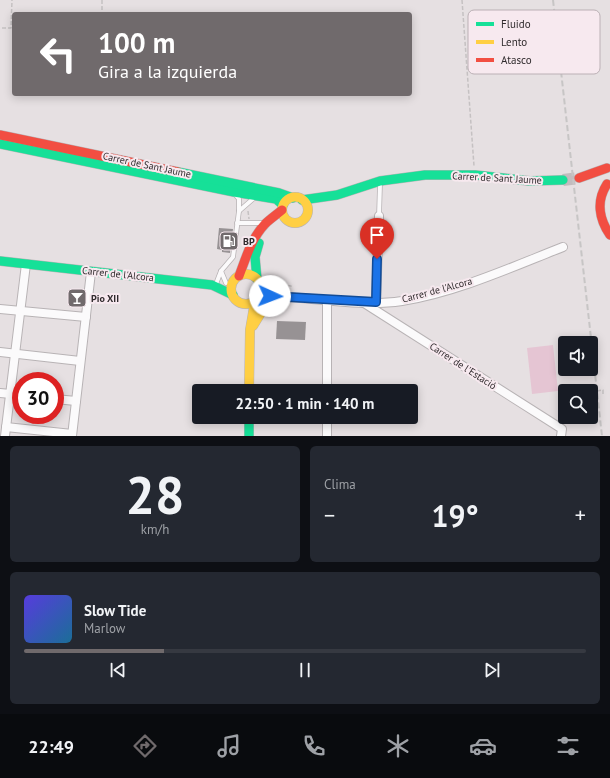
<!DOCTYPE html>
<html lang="es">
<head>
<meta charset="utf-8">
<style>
  :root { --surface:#171b24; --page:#242831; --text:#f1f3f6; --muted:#9ea1a6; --line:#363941; --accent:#706a6c }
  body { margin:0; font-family:"PT Sans",sans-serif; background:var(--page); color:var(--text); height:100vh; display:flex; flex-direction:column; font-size:15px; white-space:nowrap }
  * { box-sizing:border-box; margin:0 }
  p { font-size:13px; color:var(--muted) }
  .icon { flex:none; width:22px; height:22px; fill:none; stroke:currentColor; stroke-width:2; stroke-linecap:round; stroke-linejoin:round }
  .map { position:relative; height:436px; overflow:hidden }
  .drawer { display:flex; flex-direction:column; gap:10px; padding:10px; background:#0d0f14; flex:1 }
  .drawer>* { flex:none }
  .top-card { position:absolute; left:12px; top:12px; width:400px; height:84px; border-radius:4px; box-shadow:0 2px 10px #0003; background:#706a6c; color:#fff; overflow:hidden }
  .buttons { position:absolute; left:558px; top:336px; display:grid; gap:8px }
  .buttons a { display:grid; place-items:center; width:40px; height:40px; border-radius:4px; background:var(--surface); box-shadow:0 2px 10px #0003; font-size:20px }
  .speed { position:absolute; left:12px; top:372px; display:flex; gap:8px; font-size:20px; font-weight:700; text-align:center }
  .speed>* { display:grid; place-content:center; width:52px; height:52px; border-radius:50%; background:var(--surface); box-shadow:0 2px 10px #0003; line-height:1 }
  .speed .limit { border:6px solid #d22; background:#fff; color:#111 }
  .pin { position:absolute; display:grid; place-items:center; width:34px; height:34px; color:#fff; margin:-41px -17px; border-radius:50% 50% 50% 0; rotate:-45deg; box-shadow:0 0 4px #0007 }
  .pin .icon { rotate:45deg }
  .me { position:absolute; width:44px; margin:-22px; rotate:92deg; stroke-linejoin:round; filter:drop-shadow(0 0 3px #0008) }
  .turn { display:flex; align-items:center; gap:14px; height:84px; padding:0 20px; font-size:18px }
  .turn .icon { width:52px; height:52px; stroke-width:2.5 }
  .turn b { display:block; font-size:28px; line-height:34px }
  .big { font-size:30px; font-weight:600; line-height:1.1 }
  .drawer .tile { flex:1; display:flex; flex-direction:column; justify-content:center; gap:6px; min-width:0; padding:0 14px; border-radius:6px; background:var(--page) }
  .drawer .dial { align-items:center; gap:0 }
  .dial b { font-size:52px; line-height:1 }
  .song { display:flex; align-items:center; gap:12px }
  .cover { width:48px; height:48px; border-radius:6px; background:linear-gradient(135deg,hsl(250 70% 55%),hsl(200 70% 35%)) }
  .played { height:4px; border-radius:2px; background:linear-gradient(90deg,var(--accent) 25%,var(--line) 25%) }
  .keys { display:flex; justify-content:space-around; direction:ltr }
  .heat { display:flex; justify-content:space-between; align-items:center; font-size:22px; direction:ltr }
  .drawer .tiles { flex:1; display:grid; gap:10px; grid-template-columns:1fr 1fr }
  .tile:last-child { grid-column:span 2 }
  .trip { position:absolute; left:192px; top:384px; width:226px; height:40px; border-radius:4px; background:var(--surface); box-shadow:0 2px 10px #0003; font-weight:600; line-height:40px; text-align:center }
  .dock { display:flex; height:64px; justify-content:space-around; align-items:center; background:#090b0e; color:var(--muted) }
  .dock .icon { width:28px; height:28px }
  .dock .active { color:var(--accent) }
  .dock b { font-size:18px; color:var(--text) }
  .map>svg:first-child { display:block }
  .green { fill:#e5c5d3 }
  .building { fill:#979294 }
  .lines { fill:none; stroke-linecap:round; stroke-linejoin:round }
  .secondary-tunnel { stroke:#c2bcbe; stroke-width:12; stroke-dasharray:12 6; stroke-linecap:butt }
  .lane-casing { stroke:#b8b3b5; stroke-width:5.5 }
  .street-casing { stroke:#b8b3b5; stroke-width:10 }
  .fast-casing { stroke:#b8b3b5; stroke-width:10 }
  .slow-casing { stroke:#b8b3b5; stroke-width:10 }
  .jam-casing { stroke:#b8b3b5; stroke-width:10 }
  .path { stroke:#c5c1c2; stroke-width:1.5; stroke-dasharray:4 2; stroke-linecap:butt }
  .lane { stroke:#fbfafb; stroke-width:4 }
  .street { stroke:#fbfafb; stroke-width:8 }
  .fast { stroke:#16e098; stroke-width:9 }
  .slow { stroke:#ffcf43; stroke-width:9 }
  .jam { stroke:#f24e42; stroke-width:9 }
  .rail { stroke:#c7c5c5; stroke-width:2; stroke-dasharray:6 3; stroke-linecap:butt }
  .path-bridge { stroke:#c5c1c2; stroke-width:1.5; stroke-dasharray:4 2; stroke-linecap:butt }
  .route-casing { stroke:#114b97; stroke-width:10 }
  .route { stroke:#1a73e8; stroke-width:7 }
  .labels { text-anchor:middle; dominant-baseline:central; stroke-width:4; stroke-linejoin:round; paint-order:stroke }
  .street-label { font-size:10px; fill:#302b2d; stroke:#f7e9ef }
  .poi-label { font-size:10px; font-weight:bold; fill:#302b2d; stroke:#f7e9ef; text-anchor:start }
  .key { fill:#f7e9ef; stroke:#bbb0b5; stroke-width:1 }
  .key-label { font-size:11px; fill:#302b2d }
</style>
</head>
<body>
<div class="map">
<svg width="610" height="436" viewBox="0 0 610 436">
  <rect width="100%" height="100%" fill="#e6e0e2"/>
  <!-- green -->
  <polygon class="green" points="553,345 558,391 532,394 527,348"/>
  <!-- building -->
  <g class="building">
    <polygon points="219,228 233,229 230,253 222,252 222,250 217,249"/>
    <polygon points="277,321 306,322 305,340 276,339"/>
  </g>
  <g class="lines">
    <!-- secondary-tunnel -->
    <polyline class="secondary-tunnel" points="563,180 579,178"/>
    <!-- lane casing -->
    <g class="lane-casing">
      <g id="lane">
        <polyline points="239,211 254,198"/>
        <polyline points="379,216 380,184"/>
        <polyline points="237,223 263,223"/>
        <polyline points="221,271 226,283"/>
        <polyline points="216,284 221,271 233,257 239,211 239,199 235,194"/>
      </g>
    </g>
    <!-- street casing -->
    <g class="street-casing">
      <g id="street">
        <polyline points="260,284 281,295"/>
        <path d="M259,296C306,295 355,308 402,301C457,292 512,267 563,247"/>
        <polyline points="376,302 379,216"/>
        <polyline points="364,303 562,429 561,436"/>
        <polyline points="0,309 86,317"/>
        <polyline points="0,352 80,361"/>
        <polyline points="327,391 327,300"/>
        <polyline points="0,393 21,395"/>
        <polyline points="55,399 76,401"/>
        <polyline points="6,427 72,434"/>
        <polyline points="5,436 26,264"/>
        <polyline points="72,436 91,272"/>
        <polyline points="327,436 327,417"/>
      </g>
    </g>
    <!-- fast casing -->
    <g class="fast-casing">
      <g id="fast">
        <polyline points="0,144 234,192 276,199 283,205"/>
        <polyline points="178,172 279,193 293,198"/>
        <polyline points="302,200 337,195 380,181 425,175 475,175 530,181 563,180"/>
        <polyline points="0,261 212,285 233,295"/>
        <polyline points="257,279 255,257 259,243"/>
        <polyline points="249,417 249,436"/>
      </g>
    </g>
    <!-- slow casing -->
    <g class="slow-casing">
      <g id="slow">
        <circle cx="295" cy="210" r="13"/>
        <circle cx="246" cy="289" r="15"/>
        <polyline points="253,326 264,308 282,296"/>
        <polyline points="249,391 250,330 255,301"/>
      </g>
    </g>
    <!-- jam casing -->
    <g class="jam-casing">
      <g id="jam">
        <polyline points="0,135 178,172"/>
        <polyline points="579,178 607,168"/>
        <path d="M607,184C596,201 599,219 610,235"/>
        <path d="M239,276C246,258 251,239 265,224C270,219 276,215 282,210"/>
      </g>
    </g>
    <!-- path -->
    <g class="path">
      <polyline points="102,0 102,14"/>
      <polyline points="462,0 474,166"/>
      <polyline points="2,28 11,28 12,0"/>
      <polyline points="248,211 249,219"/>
      <polyline points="276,284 291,286 290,289"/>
      <polyline points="597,391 603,390 603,396"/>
    </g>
    <!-- lane -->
    <use href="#lane" class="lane"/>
    <!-- street -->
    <use href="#street" class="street"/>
    <!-- fast -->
    <use href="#fast" class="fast"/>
    <!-- slow -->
    <use href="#slow" class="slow"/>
    <!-- jam -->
    <use href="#jam" class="jam"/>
    <!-- rail -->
    <polyline class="rail" points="553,0 602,436"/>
    <!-- path-bridge -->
    <polyline class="path-bridge" points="591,391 597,391"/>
  </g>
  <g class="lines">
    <!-- route casing -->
    <g class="route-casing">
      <polyline id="route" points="270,296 376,302 377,259"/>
    </g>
    <!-- route -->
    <use href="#route" class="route"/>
  </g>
  <!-- icons -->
  <defs>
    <g id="fuel-square" transform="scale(1)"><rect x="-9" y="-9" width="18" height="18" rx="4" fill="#706a6c" stroke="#f7e9ef"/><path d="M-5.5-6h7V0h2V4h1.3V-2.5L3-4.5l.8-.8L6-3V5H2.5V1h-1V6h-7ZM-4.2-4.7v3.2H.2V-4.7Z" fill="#fff"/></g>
    <g id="bar-square" transform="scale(1)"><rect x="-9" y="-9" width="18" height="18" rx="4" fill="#706a6c" stroke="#f7e9ef"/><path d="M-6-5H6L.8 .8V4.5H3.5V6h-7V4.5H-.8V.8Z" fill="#fff"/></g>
  </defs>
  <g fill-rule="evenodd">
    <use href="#fuel-square" x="229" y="241"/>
    <use href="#bar-square" x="77" y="298"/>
  </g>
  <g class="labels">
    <!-- street labels -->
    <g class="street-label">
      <text transform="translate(147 165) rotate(12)">Carrer de Sant Jaume</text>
      <text transform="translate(497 178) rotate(3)">Carrer de Sant Jaume</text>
      <text transform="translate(118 274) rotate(6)">Carrer de l'Alcora</text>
      <text transform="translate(437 290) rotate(-15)">Carrer de l'Alcora</text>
      <text transform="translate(463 366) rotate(33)">Carrer de l'Estació</text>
    </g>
    <!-- poi labels -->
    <g class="poi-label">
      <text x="243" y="241">BP</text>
      <text x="91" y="298">Pio XII</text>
    </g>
  </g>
  <!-- legend -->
  <rect x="468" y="10" width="132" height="64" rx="6" class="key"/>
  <rect x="476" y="22" width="18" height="4" fill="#16e098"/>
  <rect x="476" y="40" width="18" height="4" fill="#ffcf43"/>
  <rect x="476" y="58" width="18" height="4" fill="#f24e42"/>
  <g class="key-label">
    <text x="501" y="28">Fluido</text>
    <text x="501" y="46">Lento</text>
    <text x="501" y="64">Atasco</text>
  </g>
</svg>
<div class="buttons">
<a><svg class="icon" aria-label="sound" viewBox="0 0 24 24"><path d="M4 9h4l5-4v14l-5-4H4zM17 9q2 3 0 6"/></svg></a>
<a><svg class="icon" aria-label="search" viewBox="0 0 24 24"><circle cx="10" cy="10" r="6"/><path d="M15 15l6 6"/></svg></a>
</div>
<div class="speed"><div class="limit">30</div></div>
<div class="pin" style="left:377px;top:259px;background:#d93025"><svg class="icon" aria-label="arrive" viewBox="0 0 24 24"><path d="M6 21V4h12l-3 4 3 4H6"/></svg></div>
<svg class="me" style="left:270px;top:296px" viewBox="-20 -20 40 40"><circle r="19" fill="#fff"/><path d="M0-13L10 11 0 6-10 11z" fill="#1a73e8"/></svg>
<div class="trip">22:50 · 1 min · 140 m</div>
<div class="top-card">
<div class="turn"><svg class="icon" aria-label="left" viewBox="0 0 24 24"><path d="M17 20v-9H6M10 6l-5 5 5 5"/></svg><div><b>100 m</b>Gira a la izquierda</div></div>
</div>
</div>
<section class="drawer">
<div class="tiles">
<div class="tile dial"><b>28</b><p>km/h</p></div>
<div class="tile"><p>Clima</p>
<div class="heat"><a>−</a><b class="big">19°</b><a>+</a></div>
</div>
<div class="tile">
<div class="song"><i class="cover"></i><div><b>Slow Tide</b><p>Marlow</p></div></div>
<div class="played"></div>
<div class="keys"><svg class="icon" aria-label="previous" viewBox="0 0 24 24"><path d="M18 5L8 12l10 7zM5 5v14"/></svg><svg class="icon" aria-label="pause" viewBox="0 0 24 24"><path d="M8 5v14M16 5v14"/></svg><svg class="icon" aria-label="next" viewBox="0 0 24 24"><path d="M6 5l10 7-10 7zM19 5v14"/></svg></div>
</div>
</div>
</section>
<nav class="dock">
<b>22:49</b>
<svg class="icon active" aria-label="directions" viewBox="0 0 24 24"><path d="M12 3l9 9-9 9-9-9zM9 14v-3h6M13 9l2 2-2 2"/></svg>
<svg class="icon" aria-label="music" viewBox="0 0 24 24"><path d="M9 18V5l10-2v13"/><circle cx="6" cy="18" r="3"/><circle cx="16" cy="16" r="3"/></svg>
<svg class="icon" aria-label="phone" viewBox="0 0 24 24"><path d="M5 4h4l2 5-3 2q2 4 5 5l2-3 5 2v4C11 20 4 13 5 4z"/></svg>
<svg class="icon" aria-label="climate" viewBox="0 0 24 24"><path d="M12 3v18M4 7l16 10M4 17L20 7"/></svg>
<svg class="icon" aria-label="car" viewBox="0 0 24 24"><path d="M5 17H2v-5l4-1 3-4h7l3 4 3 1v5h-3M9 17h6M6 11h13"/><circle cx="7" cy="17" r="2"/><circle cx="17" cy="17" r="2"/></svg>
<svg class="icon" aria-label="filters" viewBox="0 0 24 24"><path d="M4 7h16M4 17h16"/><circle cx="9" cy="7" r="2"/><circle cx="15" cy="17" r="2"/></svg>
</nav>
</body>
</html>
